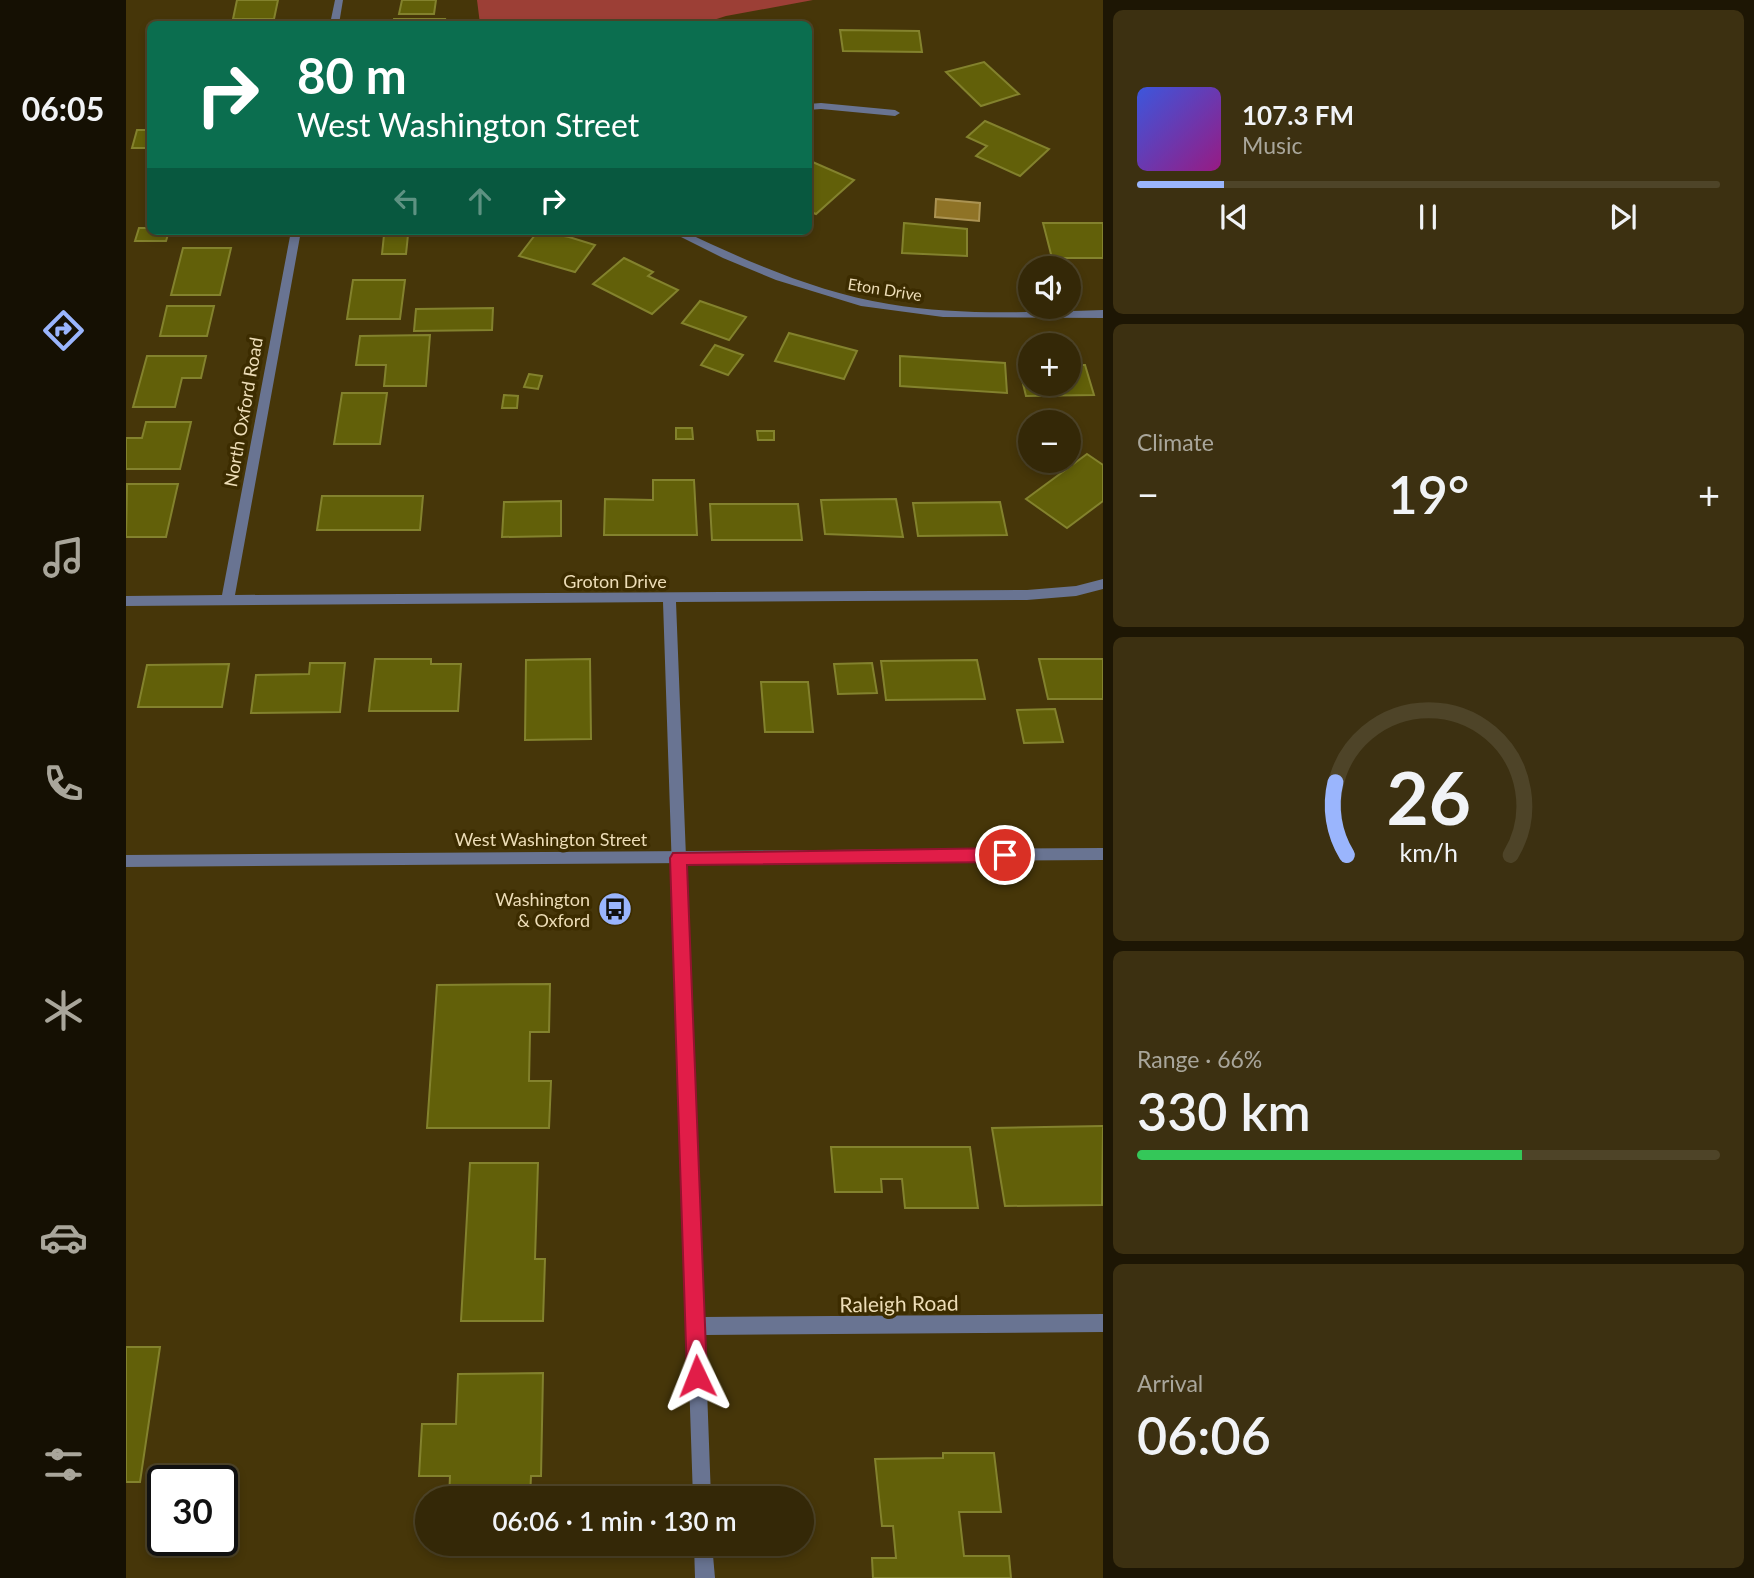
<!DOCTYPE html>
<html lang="en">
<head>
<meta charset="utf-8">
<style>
  :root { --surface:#342807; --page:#3c3011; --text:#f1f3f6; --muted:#a9a69b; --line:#4e4428; --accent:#9ab5fd }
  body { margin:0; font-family:Lato,sans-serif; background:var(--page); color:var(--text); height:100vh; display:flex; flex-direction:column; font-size:26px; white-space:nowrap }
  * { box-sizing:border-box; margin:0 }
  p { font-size:23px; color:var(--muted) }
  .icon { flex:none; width:38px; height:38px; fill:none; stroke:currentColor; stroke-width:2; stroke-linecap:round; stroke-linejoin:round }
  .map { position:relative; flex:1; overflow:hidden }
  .side { display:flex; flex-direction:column; gap:10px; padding:10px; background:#1d1604; width:651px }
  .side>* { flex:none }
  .top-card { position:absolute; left:21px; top:21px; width:665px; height:214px; border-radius:10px; box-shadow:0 4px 10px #0003,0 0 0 2px var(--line); background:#0b6e4f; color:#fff; overflow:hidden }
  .fabs { position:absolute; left:892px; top:256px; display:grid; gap:14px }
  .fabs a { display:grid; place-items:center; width:63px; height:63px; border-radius:50%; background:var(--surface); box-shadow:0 4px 10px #0003,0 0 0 2px var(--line); font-size:35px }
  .speed { position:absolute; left:21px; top:1465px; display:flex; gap:14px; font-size:35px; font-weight:700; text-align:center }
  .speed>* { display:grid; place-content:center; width:91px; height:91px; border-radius:50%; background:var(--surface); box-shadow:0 4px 10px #0003,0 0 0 2px var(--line); line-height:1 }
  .speed .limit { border:4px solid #111; border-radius:10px; background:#fff; color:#111 }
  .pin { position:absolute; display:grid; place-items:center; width:60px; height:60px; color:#fff; margin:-30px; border:4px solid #fff; border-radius:50%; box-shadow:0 2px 7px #0007 }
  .me { position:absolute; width:77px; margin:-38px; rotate:358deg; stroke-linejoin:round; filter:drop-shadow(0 0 5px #0008) }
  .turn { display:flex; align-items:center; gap:24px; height:147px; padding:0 35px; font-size:32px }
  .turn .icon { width:91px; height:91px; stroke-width:2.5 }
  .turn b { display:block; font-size:49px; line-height:60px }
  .lanes { display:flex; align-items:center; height:66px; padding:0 35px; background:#0003; justify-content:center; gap:35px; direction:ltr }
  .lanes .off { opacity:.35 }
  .big { font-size:52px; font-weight:600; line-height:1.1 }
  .side .card { flex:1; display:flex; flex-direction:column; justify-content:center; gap:10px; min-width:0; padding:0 24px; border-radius:10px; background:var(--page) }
  .side .dial { align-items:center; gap:0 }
  .dial svg { height:182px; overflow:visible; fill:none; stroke:var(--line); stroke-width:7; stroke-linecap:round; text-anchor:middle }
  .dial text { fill:var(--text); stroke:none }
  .song { display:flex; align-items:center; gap:21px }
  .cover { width:84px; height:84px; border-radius:10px; background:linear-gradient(135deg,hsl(230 70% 55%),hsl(310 70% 35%)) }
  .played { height:7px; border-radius:4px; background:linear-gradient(90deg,var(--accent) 15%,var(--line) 15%) }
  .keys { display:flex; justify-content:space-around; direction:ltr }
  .heat { display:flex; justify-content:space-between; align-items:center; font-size:38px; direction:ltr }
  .charge { height:10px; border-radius:5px; background:linear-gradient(90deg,#34c759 66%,var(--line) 0) }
  .trip { position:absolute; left:289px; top:1486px; width:399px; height:70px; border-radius:35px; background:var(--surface); box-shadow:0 4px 10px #0003,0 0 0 2px var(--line); font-weight:600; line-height:70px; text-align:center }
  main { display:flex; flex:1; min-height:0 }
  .dock { display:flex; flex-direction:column; width:126px; justify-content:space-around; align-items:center; background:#151003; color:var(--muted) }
  .dock .icon { width:49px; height:49px }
  .dock .current { color:var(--accent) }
  .dock b { font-size:32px; color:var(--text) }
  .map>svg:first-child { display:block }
  .green { fill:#9c3f36 }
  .water { fill:#8f7326; stroke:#ab9352; stroke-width:2 }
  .building { fill:#626009; stroke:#83822d; stroke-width:2 }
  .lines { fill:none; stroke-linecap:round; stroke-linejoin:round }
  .minor { fill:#697492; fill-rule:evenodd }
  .tertiary { fill:#697492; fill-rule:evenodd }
  .route { fill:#e11d48; stroke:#92132f; stroke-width:2 }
  .labels { text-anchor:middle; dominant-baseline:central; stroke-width:7; stroke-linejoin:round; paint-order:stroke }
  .far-street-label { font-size:16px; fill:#edddb7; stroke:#3c2c00 }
  .street-label { font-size:18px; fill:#edddb7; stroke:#3c2c00 }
  .poi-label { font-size:18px; fill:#edddb7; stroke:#3c2c00; text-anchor:end }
  .near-street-label { font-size:21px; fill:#edddb7; stroke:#3c2c00 }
</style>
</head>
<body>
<main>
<nav class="dock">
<b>06:05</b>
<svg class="icon current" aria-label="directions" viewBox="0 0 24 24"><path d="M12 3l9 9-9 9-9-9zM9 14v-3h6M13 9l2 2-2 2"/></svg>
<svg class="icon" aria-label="music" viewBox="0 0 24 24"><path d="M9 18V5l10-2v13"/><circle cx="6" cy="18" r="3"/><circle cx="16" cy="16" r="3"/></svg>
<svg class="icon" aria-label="phone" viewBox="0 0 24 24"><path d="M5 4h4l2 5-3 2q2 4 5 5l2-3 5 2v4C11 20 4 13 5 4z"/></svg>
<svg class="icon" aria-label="climate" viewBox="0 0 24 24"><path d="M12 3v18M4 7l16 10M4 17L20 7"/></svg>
<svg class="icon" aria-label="car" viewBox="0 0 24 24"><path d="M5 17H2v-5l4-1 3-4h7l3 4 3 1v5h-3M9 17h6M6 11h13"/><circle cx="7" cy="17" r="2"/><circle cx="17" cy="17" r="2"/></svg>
<svg class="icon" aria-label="filters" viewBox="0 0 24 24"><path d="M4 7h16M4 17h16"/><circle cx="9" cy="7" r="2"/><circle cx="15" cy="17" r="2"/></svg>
</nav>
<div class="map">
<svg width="977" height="1578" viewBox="0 0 977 1578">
  <rect width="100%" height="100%" fill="#463609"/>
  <!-- green -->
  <polygon class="green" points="351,0 687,0 600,16 575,24 354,24"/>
  <!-- water -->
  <polygon class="water" points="810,199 854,203 853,221 809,217"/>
  <!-- building -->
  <g class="building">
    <polygon points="111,0 152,0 148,19 107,19"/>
    <polygon points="276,0 310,0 308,14 273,14"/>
    <polygon points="268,19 319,19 318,24 267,24"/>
    <polygon points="714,30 793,31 796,52 717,51"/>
    <polygon points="858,62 893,94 855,106 820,72"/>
    <polygon points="859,121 923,149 894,176 850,156 861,146 841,137"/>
    <polygon points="11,130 24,130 24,148 6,148"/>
    <polygon points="682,160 728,180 690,214 682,211"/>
    <polygon points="778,223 841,229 841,256 776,253"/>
    <polygon points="917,223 977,223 977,258 926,258"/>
    <polygon points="13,228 24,228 24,231 43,231 40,241 9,241"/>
    <polygon points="232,231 326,231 325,235 282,235 280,254 256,254 258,235 232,235"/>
    <polygon points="412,231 443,237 469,245 449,272 393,256"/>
    <polygon points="57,248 105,248 94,295 45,295"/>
    <polygon points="498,258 527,272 522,276 552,290 526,314 467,284"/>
    <polygon points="227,280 279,280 274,319 221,319"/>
    <polygon points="574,301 620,317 603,340 556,323"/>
    <polygon points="41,306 88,306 81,336 34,336"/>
    <polygon points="367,308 366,330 288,331 290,309"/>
    <polygon points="663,333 731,351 718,379 649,361"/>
    <polygon points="304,335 300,386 258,386 260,365 230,365 234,336"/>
    <polygon points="589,345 617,355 602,375 575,365"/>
    <polygon points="21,356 80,356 75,378 56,378 49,407 7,407"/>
    <polygon points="774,356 879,363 881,393 774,386"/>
    <polygon points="892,363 905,363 905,383 943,383 943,365 959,365 968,395 900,396"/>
    <polygon points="403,374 416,376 412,389 398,387"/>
    <polygon points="216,393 261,393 254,444 208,444"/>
    <polygon points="378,395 392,396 391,408 376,408"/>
    <polygon points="20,422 65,422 54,469 0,469 0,438 16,438"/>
    <polygon points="550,428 566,428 567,439 550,439"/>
    <polygon points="631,431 648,431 648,440 632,440"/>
    <polygon points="961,454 977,465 977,501 941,528 900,499"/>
    <polygon points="527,480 568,480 571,535 478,535 479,499 527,500"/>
    <polygon points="1,484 52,484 40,537 0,537"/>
    <polygon points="196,496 297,496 294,530 191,530"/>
    <polygon points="770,499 777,537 699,534 695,500"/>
    <polygon points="435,501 435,536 376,537 378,502"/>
    <polygon points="874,502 881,535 792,536 787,503"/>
    <polygon points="584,504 672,504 676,540 586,540"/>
    <polygon points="249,659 305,659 305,664 335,664 332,711 243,711"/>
    <polygon points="464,659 465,739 399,740 400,660"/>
    <polygon points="913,659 977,659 977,699 922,699"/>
    <polygon points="851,660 859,699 760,700 755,661"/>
    <polygon points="184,663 219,663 214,712 125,713 130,675 183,674"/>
    <polygon points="746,663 751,693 712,694 708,664"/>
    <polygon points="103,664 96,707 12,707 21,665"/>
    <polygon points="635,682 682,682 687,732 639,732"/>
    <polygon points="929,709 937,742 898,743 891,710"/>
    <polygon points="424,984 423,1032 404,1032 403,1081 425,1081 423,1128 301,1128 311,985"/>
    <polygon points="977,1126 976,1205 879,1206 866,1128"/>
    <polygon points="705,1147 844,1147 852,1208 779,1208 776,1179 755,1179 756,1192 709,1192"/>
    <polygon points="344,1163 412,1163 409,1259 419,1259 417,1321 335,1321"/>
    <polygon points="0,1347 34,1347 14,1482 0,1482"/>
    <polygon points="417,1373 415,1476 405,1476 404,1498 323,1498 324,1476 293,1476 296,1424 330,1424 332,1374"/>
    <polygon points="817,1453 868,1453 875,1512 833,1512 838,1556 883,1556 885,1578 747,1578 746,1558 770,1558 767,1526 756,1526 749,1459 817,1458"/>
    <polygon points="41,1540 83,1540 83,1542 40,1543"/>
  </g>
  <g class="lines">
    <!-- minor -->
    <g class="minor">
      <polygon points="209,0 217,0 213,24 204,24"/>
      <polygon points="695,103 769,110 774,113 769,116 695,109 682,110 682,104"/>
      <polygon points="165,231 175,231 109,595 901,590 950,586 977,579 977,589 950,596 901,600 550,602 578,1317 977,1314 977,1332 579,1335 585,1498 567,1498 537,602 0,606 0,596 96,595"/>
      <path d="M543,231H557C623,262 690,292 763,304C833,316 906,312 977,310V318L817,317L735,306L650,280L597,258Z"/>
      <polygon points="568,1544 586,1544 589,1578 569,1578"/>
    </g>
    <!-- tertiary -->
    <polygon class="tertiary" points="977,848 977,860 0,867 0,855"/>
  </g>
  <!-- route -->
  <polygon class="route" points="879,848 885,850 887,855 885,860 879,862 561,865 581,1376 578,1383 571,1386 564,1383 561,1376 544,858 547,853"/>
  <!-- icons -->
  <defs>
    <g id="bus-disc" transform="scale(1.75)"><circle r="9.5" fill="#9ab5fd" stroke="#3c2c00"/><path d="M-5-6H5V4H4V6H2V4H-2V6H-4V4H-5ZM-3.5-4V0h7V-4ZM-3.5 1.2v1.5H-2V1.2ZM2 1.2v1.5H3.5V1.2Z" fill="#111"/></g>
  </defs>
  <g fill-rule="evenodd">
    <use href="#bus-disc" x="489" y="909"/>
  </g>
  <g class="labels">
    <!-- far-street labels -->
    <g class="far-street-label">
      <text transform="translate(759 289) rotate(9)">Eton Drive</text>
    </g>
    <!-- street labels -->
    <g class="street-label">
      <text transform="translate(117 412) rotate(-80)">North Oxford Road</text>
      <text x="489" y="581">Groton Drive</text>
      <text x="425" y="839">West Washington Street</text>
    </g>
    <!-- poi labels -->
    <g class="poi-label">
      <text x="464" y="899">Washington<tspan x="464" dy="21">&amp; Oxford</tspan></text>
    </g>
    <!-- near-street labels -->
    <g class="near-street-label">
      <text transform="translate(773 1303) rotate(-1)">Raleigh Road</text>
    </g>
  </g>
</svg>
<div class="fabs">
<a><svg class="icon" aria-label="sound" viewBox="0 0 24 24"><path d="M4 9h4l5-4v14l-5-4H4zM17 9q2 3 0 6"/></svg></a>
<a>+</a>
<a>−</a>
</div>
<div class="speed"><div class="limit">30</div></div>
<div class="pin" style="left:879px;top:855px;background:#d93025"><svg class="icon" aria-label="arrive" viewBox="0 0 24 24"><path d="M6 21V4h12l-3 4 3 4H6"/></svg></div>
<svg class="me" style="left:571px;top:1376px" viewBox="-20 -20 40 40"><path d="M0-17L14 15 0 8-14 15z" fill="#e11d48" stroke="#fff" stroke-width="4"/></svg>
<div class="trip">06:06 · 1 min · 130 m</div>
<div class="top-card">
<div class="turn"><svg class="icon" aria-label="right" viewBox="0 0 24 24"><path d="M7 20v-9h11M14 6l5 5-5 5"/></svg><div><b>80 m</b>West Washington Street</div></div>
<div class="lanes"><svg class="icon off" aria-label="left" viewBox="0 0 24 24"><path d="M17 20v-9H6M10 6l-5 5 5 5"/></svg><svg class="icon off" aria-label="ahead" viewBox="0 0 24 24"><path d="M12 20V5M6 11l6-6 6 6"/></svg><svg class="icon" aria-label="right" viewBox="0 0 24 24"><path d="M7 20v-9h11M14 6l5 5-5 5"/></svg></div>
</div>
</div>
<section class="side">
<div class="card">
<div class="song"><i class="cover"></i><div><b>107.3 FM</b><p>Music</p></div></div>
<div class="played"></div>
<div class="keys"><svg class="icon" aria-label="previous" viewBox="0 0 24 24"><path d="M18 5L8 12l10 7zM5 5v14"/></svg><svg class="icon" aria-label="pause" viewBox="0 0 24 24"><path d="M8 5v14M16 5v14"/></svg><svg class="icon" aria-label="next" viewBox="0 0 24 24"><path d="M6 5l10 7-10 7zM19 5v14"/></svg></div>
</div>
<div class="card"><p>Climate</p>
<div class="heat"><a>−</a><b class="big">19°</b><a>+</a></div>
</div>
<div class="card dial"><svg viewBox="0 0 100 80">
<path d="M14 69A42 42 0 1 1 86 69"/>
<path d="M14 69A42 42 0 0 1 9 37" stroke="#9ab5fd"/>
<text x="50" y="56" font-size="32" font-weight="700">26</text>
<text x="50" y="72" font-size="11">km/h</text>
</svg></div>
<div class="card"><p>Range · 66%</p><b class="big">330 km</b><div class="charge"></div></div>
<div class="card"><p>Arrival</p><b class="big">06:06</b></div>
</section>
</main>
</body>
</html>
